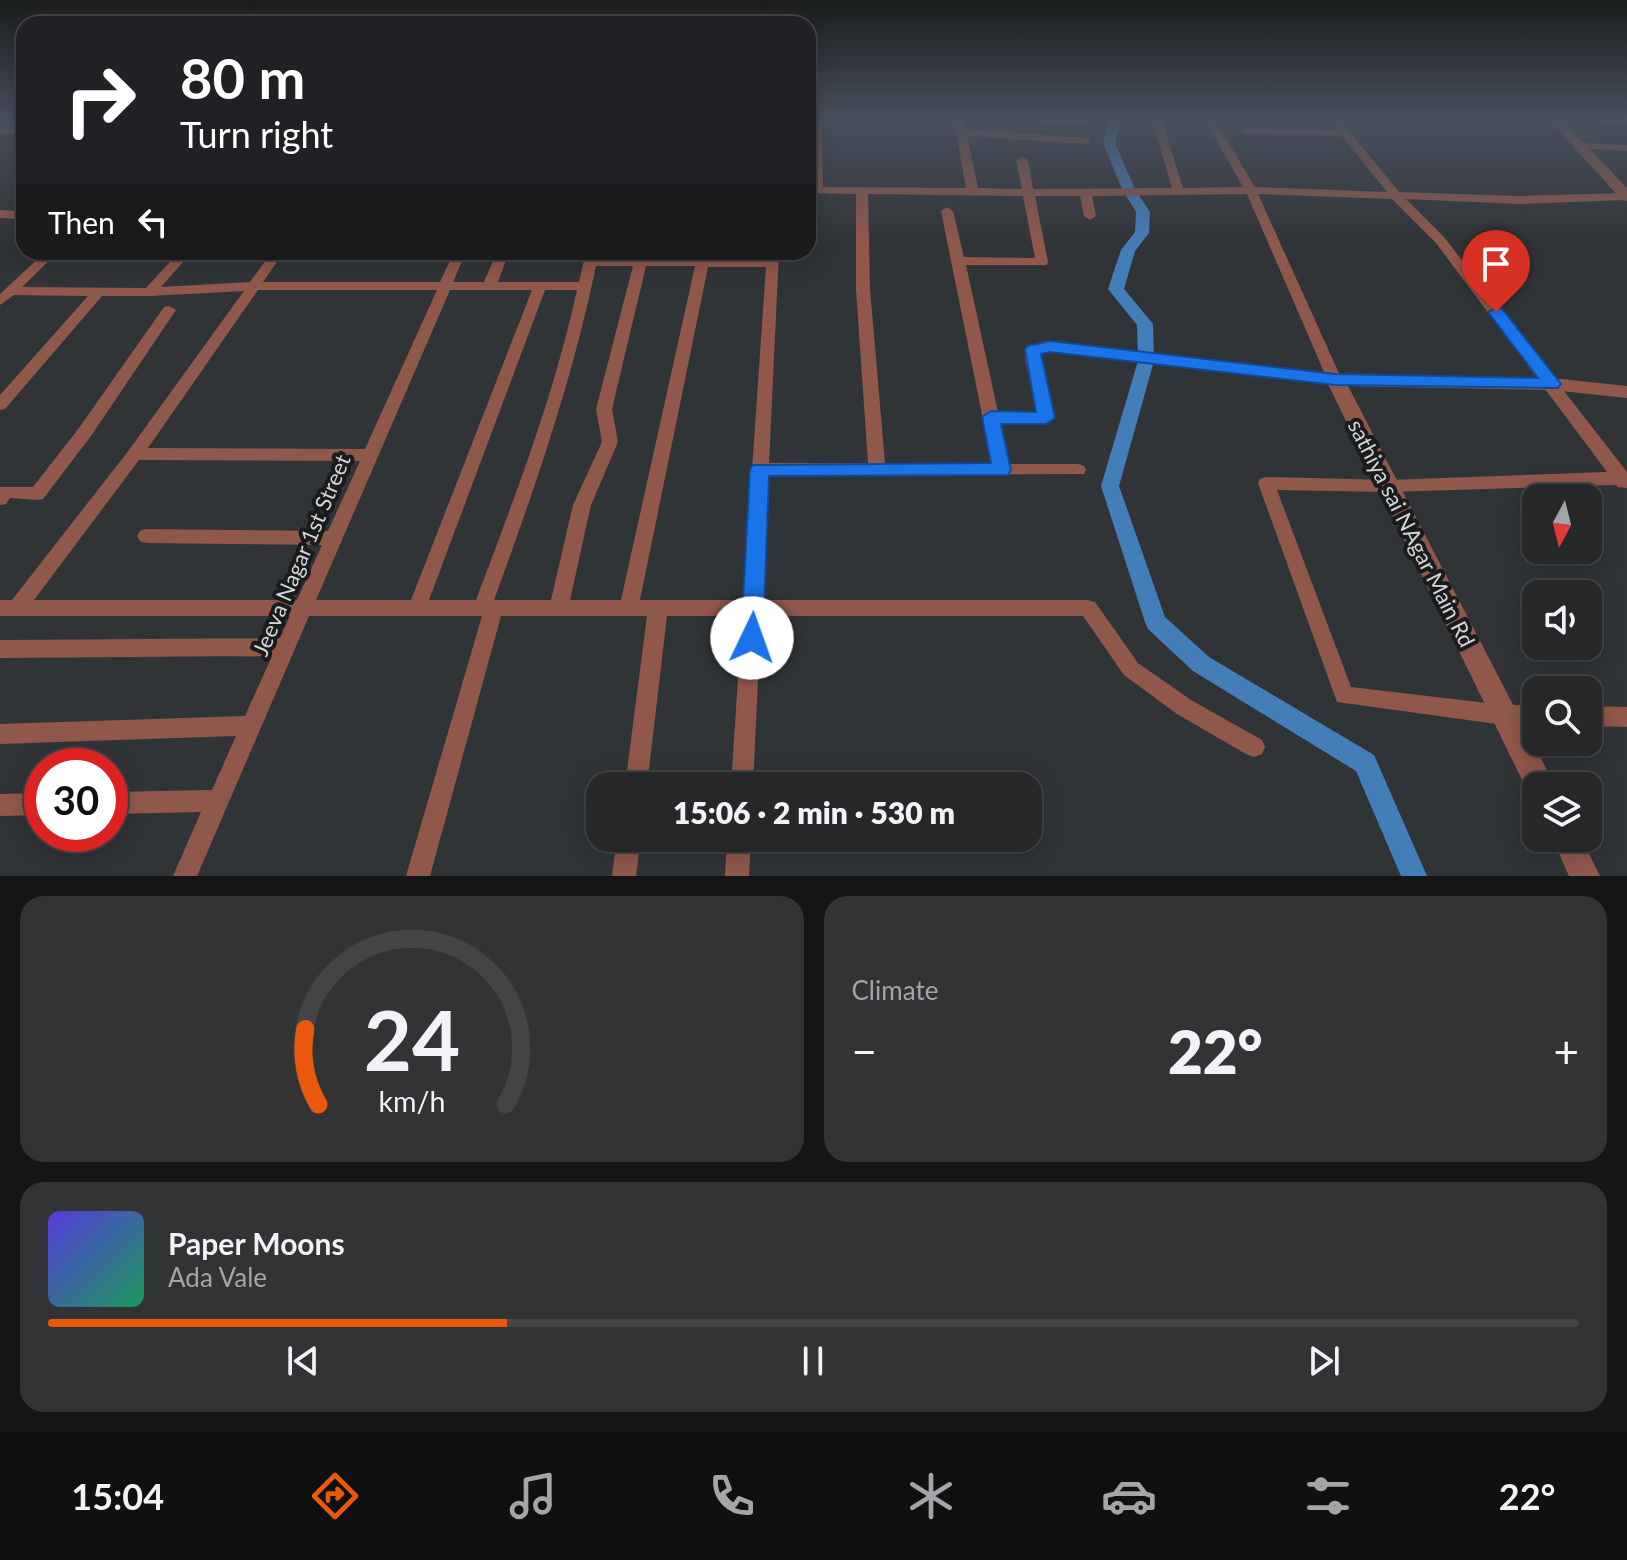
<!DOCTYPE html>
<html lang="en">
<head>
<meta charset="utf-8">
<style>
  :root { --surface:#252729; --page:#313335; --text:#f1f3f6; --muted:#a3a5a8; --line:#424446; --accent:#ea580c }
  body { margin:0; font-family:Lato,sans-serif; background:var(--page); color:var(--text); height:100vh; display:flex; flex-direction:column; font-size:30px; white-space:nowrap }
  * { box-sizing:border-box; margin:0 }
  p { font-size:26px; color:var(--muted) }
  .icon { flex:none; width:44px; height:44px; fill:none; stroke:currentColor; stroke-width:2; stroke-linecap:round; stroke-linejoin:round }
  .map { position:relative; height:876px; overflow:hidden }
  .panel { display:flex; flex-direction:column; gap:20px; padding:20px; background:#141517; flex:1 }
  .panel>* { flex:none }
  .hud { position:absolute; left:16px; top:16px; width:800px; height:244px; border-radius:24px; box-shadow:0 4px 20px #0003,0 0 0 2px var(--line); background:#202124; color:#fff; overflow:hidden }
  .needle { width:52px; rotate:187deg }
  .controls { position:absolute; left:1522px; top:484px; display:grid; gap:16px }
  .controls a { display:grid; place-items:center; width:80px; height:80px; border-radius:16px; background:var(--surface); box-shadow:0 4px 20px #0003,0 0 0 2px var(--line); font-size:40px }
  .speed { position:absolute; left:24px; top:748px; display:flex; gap:16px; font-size:40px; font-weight:700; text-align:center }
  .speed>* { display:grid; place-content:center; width:104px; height:104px; border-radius:50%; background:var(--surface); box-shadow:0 4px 20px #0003,0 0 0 2px var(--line); line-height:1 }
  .speed .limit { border:12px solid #d22; background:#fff; color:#111 }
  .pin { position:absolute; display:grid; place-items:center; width:68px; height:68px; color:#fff; margin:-82px -34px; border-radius:50% 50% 50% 0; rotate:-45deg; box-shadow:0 0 8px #0007 }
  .pin .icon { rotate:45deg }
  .me { position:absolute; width:88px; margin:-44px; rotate:3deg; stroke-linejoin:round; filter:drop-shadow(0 0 6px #0008) }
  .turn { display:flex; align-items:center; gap:28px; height:168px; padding:0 32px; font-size:36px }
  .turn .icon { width:104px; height:104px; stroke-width:2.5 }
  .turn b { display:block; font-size:56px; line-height:68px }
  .then { display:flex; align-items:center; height:76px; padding:0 32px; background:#0003; gap:16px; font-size:30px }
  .big { font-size:60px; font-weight:800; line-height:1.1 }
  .panel .tile { flex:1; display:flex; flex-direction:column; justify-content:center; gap:12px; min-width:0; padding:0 28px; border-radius:24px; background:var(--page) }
  .panel .dial { align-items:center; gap:0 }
  .dial svg { height:208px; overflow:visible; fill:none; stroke:var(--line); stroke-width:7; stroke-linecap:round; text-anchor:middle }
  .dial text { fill:var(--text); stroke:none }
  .song { display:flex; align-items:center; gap:24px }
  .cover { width:96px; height:96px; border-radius:12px; background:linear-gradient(135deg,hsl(250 70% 55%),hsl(150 70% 35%)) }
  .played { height:8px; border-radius:4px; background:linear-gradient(90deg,var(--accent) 30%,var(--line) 30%) }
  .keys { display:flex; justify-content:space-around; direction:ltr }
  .heat { display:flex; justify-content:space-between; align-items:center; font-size:44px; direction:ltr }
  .panel .tiles { flex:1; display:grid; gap:20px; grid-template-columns:1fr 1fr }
  .tile:last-child { grid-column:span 2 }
  .trip { position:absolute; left:586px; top:772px; width:456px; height:80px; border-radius:24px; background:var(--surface); box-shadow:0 4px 20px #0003,0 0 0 2px var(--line); font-weight:800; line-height:80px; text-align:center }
  .dock { display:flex; height:128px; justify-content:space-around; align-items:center; background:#0f1010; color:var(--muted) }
  .dock .icon { width:56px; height:56px }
  .dock .current { color:var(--accent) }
  .dock b { font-size:36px; color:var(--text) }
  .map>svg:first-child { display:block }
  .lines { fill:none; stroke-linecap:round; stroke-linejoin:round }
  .canal { fill:#437eb9; fill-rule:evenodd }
  .minor { fill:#90584b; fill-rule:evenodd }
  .tertiary { fill:#90584b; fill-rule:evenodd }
  .route { fill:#1a73e8; stroke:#114b97; stroke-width:2 }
  .labels { text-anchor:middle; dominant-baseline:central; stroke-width:8; stroke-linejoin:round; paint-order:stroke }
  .street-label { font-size:22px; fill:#d3d5d7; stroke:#1a1b1d }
</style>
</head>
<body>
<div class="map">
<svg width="1627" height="876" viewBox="0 0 1627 876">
  <rect width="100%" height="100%" fill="#313437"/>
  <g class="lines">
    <!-- canal -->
    <polygon class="canal" points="1110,120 1122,120 1115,143 1135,189 1150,212 1149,233 1135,251 1124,289 1153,324 1154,361 1119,486 1165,617 1209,657 1374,755 1427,876 1401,876 1356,771 1193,671 1148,629 1145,622 1101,486 1138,361 1137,325 1108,289 1121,250 1135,232 1136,212 1122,189 1103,143"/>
    <!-- minor -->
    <g class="minor">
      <path d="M812,120H822L823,187L966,188L956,132L951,120H961L965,129L1086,138L1091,141L1086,144L967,136L978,188L1022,189L1016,160L1022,157L1028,160L1033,189L1172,188L1152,120H1162L1183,188L1243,187L1205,120H1215L1255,187L1387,192L1342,136L1246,134L1241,131L1246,128L1337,130L1330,120H1340L1399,192L1519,196L1627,193L1626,200L1519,204L1406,199L1444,237L1627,472V488L1618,487L1616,485L1388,492L1277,490L1351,687L1504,705H1536V725H1504L1337,702L1258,483L1260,479L1266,477L1388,480L1607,472L1436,243L1392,199L1258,194L1342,380L1340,383L1335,385L1050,351L1040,353L1054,418L1046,423H1000L1009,464H1078L1084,466L1086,470L1084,474L768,475L762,600H1088L1095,602L1138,663L1191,700L1262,740L1265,747L1262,754L1254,757L1246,754L1177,714L1124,675L1083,616H761L753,786H731L742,616H667L647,786H625L647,616H501L430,876H406L482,616H309L197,876H173L201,812L110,814V792L212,790L236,736L0,744V724L245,716L272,656L0,658V640L280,638L290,616H0V600H12L129,450L244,291L150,296H102L5,409L0,410V395L88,296L14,295L0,305V294L45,252H58L22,287L146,288L179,252H192L161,287L250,282L272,252H284L263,282H440L454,252H466L453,282H484L497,252H509L498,282H579L586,252H598L597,258H635L637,252H649L648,258L766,259L767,252H779L769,463H868L856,289V194L808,193V187H811ZM868,194L1023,196L1035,258L964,257L953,211L947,207L941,211L992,464L885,463L870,289ZM1247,194L1325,374L1050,341L1028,347L1025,359L1037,412H998L966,265H1047L1048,262L1035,196H1080L1084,216L1090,220L1096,216L1092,196ZM596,266H633L596,409L602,442L573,505L551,600H494C534,491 573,378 596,266ZM646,266H695L621,600H570L591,505L618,442L612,409ZM708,267H766L743,600H640ZM258,290H437L365,449L148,448ZM450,290H532L411,600H316ZM545,290H577C554,396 514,499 476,600H429ZM139,460L360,461L328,531L146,529L140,531L137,536L140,541L146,543L322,545L297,600H34Z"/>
      <polygon points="1036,120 1096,120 1091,123 1041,123"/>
      <polygon points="1576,120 1627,120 1627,125 1581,123"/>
      <polygon points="0,127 24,128 24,134 0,133"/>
      <polygon points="1582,143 1627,145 1627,151 1578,148 1577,146"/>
      <polygon points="0,210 24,211 24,219 0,218"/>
      <polygon points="169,306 176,310 91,436 43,499 37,500 10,498 6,504 0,505 0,487 33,487 79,428 164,307"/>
      <polygon points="1588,706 1627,707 1627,727 1588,726"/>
      <polygon points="42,793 42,815 0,816 0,794"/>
      <polygon points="617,838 641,838 636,876 612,876"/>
      <polygon points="727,838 751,838 749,876 725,876"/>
    </g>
    <!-- tertiary -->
    <g class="tertiary">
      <polygon points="1549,120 1562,120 1627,188 1627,201 1622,200"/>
      <polygon points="1335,374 1552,378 1627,386 1627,398 1552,390 1348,386 1550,776 1554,786 1536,786 1536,798 1530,796 1326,380"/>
      <polygon points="1552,838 1581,838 1600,876 1569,876"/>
    </g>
  </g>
  <!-- sky -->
  <linearGradient id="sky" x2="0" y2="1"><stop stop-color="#1b1d1e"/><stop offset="0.49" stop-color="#48505e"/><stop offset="1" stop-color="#48505e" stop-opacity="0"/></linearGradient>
  <rect width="1627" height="243" fill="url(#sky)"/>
  <!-- route -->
  <polygon class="route" points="1496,308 1502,309 1558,380 1561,384 1558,388 1335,385 1050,352 1041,354 1055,418 1046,424 1001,424 1011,470 1008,475 769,476 763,638 760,645 752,647 744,645 741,638 750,469 753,465 991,463 982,417 991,411 1036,412 1025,350 1027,346 1050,341 1335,374 1538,378 1488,312"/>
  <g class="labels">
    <!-- street labels -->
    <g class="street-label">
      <text transform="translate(1412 533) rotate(63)">sathiya sai NAgar Main Rd</text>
      <text transform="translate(301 555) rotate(-67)">Jeeva Nagar 1st Street</text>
    </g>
  </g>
</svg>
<div class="controls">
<a><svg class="needle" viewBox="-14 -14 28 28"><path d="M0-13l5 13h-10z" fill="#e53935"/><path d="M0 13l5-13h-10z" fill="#a3a5a8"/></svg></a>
<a><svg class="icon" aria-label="sound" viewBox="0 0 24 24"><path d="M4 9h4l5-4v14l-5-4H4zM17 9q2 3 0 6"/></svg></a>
<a><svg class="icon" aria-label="search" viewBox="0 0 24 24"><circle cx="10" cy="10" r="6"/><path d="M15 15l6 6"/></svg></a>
<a><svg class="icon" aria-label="layers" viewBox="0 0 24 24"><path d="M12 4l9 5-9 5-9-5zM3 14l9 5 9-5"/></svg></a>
</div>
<div class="speed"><div class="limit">30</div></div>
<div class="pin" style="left:1496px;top:312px;background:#d93025"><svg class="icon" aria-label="arrive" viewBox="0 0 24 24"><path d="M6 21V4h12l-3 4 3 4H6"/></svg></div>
<svg class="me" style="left:752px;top:638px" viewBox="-20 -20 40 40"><circle r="19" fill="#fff"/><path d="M0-13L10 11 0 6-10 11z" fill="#1a73e8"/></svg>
<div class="trip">15:06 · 2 min · 530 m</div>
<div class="hud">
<div class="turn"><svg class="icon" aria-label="right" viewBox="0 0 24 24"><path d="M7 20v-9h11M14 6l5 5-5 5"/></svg><div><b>80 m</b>Turn right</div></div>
<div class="then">Then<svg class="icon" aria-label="left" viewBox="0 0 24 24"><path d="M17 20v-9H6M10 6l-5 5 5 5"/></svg></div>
</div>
</div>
<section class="panel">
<div class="tiles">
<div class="tile dial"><svg viewBox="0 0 100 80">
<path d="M14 69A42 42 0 1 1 86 69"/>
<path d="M14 69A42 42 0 0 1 9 40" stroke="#ea580c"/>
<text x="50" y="56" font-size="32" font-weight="700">24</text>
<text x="50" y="72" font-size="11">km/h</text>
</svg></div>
<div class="tile"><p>Climate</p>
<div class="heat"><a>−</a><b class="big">22°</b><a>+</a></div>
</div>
<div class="tile">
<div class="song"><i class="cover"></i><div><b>Paper Moons</b><p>Ada Vale</p></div></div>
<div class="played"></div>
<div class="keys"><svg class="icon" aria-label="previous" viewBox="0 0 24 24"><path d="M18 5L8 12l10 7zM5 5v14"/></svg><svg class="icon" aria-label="pause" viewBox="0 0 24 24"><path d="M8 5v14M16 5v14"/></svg><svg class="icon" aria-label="next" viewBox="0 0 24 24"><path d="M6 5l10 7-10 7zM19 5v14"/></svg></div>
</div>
</div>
</section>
<nav class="dock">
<b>15:04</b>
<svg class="icon current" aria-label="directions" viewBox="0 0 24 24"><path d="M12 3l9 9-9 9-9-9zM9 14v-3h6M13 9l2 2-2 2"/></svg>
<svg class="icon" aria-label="music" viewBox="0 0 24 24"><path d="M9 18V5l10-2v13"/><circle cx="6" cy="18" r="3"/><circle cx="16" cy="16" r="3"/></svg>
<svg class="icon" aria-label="phone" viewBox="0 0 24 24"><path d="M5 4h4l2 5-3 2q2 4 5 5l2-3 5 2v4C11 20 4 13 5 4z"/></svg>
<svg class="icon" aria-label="climate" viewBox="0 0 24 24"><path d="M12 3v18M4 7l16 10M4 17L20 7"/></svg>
<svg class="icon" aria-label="car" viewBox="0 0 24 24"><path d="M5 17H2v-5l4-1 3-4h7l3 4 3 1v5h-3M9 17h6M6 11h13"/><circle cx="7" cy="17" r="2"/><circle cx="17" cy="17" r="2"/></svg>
<svg class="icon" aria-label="filters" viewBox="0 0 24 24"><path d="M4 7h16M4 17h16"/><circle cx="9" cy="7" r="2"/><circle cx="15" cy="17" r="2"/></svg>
<b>22°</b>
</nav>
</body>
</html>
